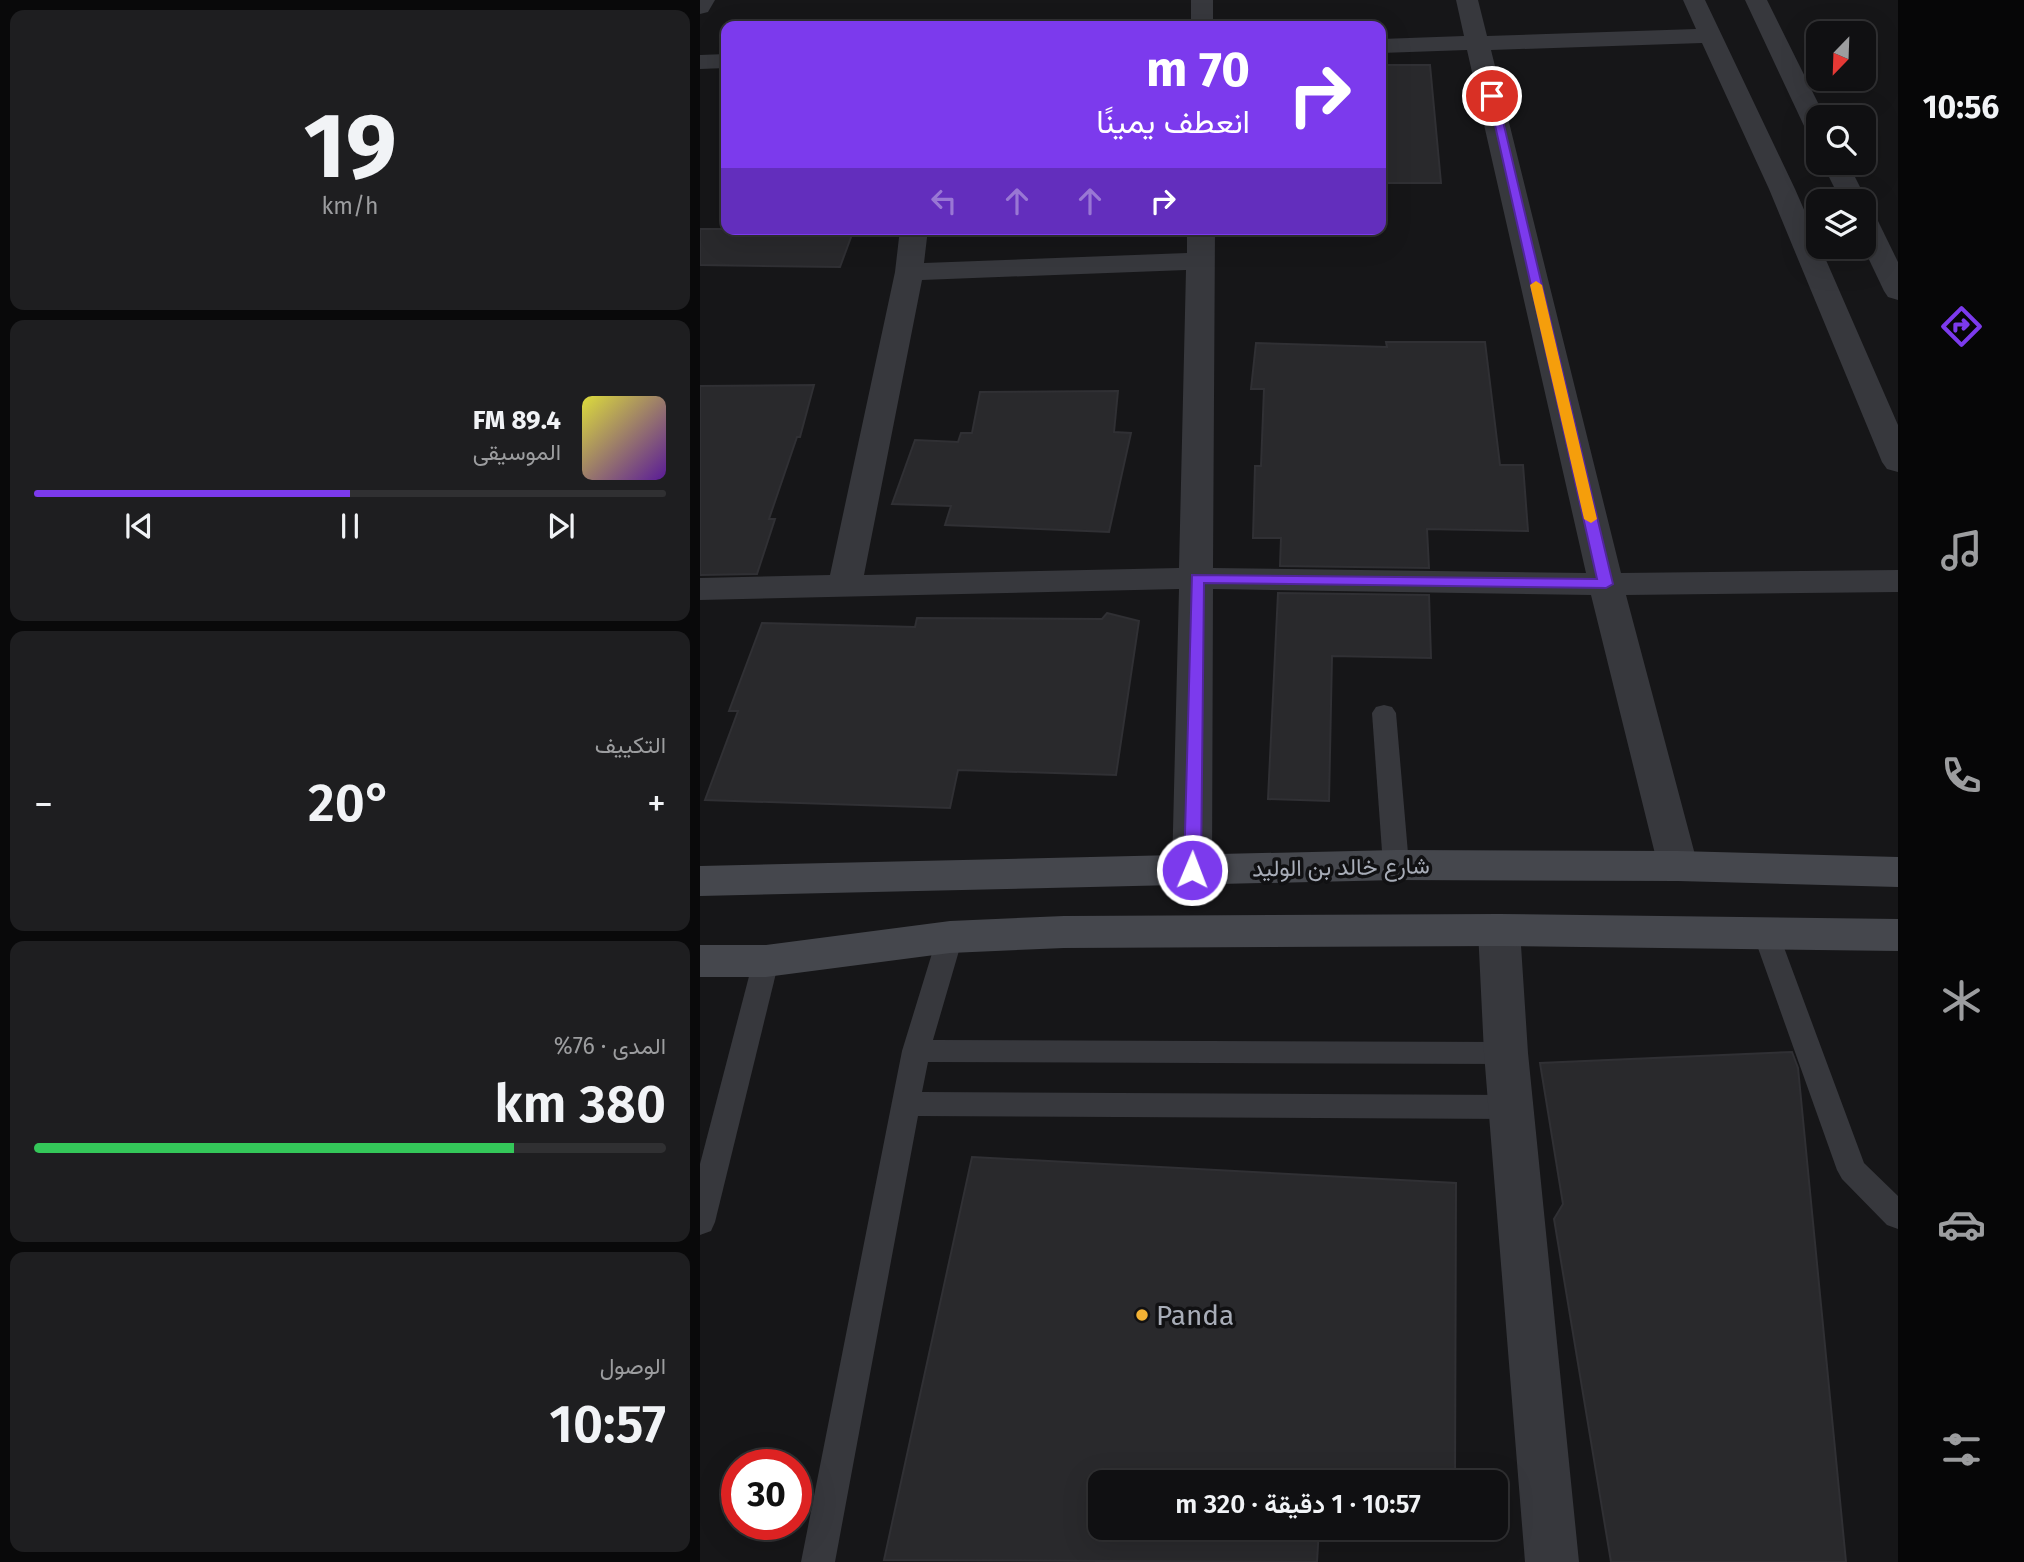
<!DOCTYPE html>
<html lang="ar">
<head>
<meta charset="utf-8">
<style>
  :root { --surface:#101012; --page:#1e1e20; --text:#f1f3f6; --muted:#9c9d9f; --line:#303032; --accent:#7c3aed }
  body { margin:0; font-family:"Fira Sans",Vazirmatn,sans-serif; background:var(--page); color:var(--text); direction:rtl; height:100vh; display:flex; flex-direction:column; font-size:26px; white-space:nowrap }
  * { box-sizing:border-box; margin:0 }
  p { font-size:23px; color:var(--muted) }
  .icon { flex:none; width:38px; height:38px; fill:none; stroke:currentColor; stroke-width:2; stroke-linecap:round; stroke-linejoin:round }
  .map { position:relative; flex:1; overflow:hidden; direction:ltr }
  .side { display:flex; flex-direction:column; gap:10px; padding:10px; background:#09090a; width:700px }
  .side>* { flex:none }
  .guide { position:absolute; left:21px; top:21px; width:665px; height:214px; border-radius:14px; box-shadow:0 7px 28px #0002,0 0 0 2px var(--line); direction:rtl; background:#7c3aed; color:#fff; overflow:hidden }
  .needle { width:46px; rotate:203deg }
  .controls { position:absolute; left:1106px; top:21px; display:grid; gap:14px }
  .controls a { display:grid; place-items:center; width:70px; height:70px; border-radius:14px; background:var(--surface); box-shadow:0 7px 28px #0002,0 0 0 2px var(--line); font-size:35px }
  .speed { position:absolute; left:21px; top:1449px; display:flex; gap:14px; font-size:35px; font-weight:700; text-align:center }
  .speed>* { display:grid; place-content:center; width:91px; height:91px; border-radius:50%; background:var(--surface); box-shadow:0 7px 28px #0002,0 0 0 2px var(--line); line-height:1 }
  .speed .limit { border:10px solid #d22; background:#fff; color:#111 }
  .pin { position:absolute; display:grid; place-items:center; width:60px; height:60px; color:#fff; margin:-30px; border:4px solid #fff; border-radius:50%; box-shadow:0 2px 7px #0007 }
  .me { position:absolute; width:77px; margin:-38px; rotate:1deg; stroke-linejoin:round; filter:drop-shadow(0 0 5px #0008) }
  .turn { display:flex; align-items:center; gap:24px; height:147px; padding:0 21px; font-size:32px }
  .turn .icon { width:91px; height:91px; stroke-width:2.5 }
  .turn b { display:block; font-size:49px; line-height:60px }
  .lanes { display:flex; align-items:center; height:66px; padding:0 21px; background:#0003; justify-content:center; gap:35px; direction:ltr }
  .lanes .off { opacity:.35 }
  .big { font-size:52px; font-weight:600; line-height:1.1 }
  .side .tile { flex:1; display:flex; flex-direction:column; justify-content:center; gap:10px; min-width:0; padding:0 24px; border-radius:14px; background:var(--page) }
  .side .dial { align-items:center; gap:0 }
  .dial b { font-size:91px; line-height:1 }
  .song { display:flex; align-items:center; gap:21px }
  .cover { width:84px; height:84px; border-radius:10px; background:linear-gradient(135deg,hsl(60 70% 55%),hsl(270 70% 35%)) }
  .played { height:7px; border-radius:4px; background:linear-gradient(90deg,var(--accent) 50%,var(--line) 50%) }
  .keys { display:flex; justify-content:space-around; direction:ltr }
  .heat { display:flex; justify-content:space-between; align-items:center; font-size:38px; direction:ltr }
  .charge { height:10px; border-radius:5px; background:linear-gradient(90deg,#34c759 76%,var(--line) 0) }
  .trip { position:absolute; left:388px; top:1470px; width:420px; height:70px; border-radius:14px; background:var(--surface); box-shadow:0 7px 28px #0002,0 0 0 2px var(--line); font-weight:600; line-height:70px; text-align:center; direction:rtl }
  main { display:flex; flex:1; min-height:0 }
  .menu { display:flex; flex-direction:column; width:126px; justify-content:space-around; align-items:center; background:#060607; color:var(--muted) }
  .menu .icon { width:49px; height:49px }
  .menu .current { color:var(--accent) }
  .menu b { font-size:32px; color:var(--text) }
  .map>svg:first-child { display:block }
  .building { fill:#29292c; stroke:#303034; stroke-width:2 }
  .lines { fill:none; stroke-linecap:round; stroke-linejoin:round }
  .lane { fill:#37383d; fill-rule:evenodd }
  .street { fill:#37383d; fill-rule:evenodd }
  .secondary { fill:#45474d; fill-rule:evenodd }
  .route { fill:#7c3aed; stroke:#51269a; stroke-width:2 }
  .slow { fill:#f59e0b }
  .poi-dot { fill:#f2b134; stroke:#111113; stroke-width:2.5 }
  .labels { text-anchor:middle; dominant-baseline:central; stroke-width:7; stroke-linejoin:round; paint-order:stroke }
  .street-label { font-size:23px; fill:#a8adb8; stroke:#111113 }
  .near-poi-label { font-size:28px; fill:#a8adb8; stroke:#111113; text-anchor:start }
</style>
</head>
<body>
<main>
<nav class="menu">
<b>10:56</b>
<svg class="icon current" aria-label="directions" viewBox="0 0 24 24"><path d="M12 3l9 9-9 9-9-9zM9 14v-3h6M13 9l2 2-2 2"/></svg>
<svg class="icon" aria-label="music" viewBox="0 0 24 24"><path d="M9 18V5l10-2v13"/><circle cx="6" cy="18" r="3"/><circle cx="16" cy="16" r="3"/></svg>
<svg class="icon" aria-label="phone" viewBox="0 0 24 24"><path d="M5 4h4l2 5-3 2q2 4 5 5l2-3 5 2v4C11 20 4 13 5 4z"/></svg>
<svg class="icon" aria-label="climate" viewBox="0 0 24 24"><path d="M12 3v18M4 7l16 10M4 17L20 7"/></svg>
<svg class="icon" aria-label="car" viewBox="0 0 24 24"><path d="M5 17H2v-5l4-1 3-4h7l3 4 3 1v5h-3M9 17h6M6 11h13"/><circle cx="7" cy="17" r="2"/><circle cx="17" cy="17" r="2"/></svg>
<svg class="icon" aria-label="filters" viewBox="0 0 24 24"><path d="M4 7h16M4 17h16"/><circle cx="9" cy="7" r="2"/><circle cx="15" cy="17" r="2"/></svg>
</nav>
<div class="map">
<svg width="1198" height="1562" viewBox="0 0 1198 1562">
  <rect width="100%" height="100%" fill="#161618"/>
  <!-- building -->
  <g class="building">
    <polygon points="681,65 730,65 741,183 681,183"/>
    <polygon points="0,229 154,229 140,267 0,265"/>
    <polygon points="686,342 785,342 800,465 823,465 828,531 727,529 729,568 580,566 581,538 553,538 555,466 561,466 564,389 551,389 556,343 687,347"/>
    <polygon points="114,385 100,437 97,437 69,519 75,519 57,574 0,575 0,386"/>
    <polygon points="418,391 414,432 431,433 409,532 245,525 251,506 192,504 215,440 258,442 261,433 272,433 280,392"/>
    <polygon points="578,593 729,595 731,658 632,656 629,801 568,799"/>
    <polygon points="407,613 439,621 416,775 258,770 250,808 5,800 38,711 29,711 62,623 215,627 217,618 402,619"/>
    <polygon points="1092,1052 1098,1068 1146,1562 911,1562 854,1219 863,1204 840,1063"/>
    <polygon points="272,1157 756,1183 755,1482 401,1482 401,1528 619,1528 617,1562 184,1560"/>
  </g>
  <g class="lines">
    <!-- lane -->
    <g class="lane">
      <polygon points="684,705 692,707 696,713 709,865 705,872 696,874 687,872 683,865 672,713 676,707"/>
      <polygon points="1066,924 1075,927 1079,934 1164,1163 1198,1196 1198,1229 1187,1225 1142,1179 1137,1170 1053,934 1057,927"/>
      <polygon points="250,927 259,930 263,937 233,1040 806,1042 816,1045 820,1053 816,1061 806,1064 228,1062 222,1092 811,1095 821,1099 825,1107 821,1115 811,1119 218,1116 135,1562 101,1562 202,1051 237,937 241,930"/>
      <polygon points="66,951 75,954 79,961 15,1222 11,1231 0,1235 0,1164 53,961 57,954"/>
    </g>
    <!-- street -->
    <g class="street">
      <polygon points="0,0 15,0 8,12 0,14"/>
      <rect x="491" y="0" width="22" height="26"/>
      <path d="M756,0H778L787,36L996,29L983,0H1005L1095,189L1198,425V472L1187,469L1182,462L1069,189L1002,43L791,50L921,573L1198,570V592L926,595L998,866L992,876L978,881L964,876L958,866L891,595L513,589L512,870L506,880L492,885L478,880L472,870L479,589L0,600V578L130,575L195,272L200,229H228L224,263L487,253V229H515L513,568L886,573L767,50L681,53V39L764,36ZM486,270L479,568L164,575L222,280Z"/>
      <polygon points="1045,0 1067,0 1125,117 1118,117 1118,136 1109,133 1105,128"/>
      <polygon points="26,54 26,68 0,69 0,55"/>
      <polygon points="1122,163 1148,163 1167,201 1164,206 1164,201 1141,201"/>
      <polygon points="1164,213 1174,215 1178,221 1198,262 1198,300 1188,297 1184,291 1163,247"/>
      <polygon points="799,914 814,919 820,930 828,1053 879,1562 825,1562 784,1053 778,930 784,919"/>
    </g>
    <!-- secondary -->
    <g class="secondary">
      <polygon points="696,850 978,851 1198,857 1198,887 978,881 696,880 0,896 0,866"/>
      <polygon points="799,914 1198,919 1198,951 799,946 364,948 250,953 66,977 0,977 0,945 66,945 250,921 364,916"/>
    </g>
  </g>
  <!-- route -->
  <polygon class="route" points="788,94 797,96 913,584 906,588 504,583 501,870 492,876 487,874 484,870 492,575 897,579"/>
  <!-- slow -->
  <polygon class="slow" points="836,281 842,285 897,519 891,523 884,519 830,285"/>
  <!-- markers -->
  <circle class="poi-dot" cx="442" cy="1315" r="7"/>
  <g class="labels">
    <!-- street labels -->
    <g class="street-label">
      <text transform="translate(641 867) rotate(-1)">شارع خالد بن الوليد</text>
    </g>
    <!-- near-poi labels -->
    <g class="near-poi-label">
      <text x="456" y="1315">Panda</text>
    </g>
  </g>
</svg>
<div class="controls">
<a><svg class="needle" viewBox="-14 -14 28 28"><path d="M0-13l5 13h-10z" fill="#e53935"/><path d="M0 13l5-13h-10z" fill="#9c9d9f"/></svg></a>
<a><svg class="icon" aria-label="search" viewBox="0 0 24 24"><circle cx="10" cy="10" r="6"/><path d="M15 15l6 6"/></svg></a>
<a><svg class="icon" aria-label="layers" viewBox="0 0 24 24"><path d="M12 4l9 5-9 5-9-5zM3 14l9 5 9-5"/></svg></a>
</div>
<div class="speed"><div class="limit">30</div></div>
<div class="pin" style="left:792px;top:96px;background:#d93025"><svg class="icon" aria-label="arrive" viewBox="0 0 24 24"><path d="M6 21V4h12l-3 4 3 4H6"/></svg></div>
<svg class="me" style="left:492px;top:870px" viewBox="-20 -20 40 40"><circle r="17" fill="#7c3aed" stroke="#fff" stroke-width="3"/><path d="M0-11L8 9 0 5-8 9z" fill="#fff"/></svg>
<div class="trip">10:57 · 1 دقيقة · 320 m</div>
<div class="guide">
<div class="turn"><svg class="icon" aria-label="right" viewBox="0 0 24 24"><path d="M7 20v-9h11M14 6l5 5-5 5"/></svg><div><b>70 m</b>انعطف يمينًا</div></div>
<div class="lanes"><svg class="icon off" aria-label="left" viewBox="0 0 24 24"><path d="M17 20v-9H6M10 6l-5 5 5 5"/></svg><svg class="icon off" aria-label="ahead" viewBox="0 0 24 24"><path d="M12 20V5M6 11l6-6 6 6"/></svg><svg class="icon off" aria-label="ahead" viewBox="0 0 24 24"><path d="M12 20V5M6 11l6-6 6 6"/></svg><svg class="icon" aria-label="right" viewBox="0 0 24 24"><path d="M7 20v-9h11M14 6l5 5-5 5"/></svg></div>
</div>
</div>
<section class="side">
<div class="tile dial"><b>19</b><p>km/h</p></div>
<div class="tile">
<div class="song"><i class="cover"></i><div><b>89.4 FM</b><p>الموسيقى</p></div></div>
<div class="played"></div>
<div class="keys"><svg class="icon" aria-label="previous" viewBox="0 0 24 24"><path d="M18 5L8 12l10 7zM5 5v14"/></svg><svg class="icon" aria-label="pause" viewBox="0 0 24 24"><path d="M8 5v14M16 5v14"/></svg><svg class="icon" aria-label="next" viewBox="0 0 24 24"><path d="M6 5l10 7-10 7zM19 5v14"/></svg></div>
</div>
<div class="tile"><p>التكييف</p>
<div class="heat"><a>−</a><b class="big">20°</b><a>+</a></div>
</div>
<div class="tile"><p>المدى · 76%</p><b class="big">380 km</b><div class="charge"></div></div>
<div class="tile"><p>الوصول</p><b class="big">10:57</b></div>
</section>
</main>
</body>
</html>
